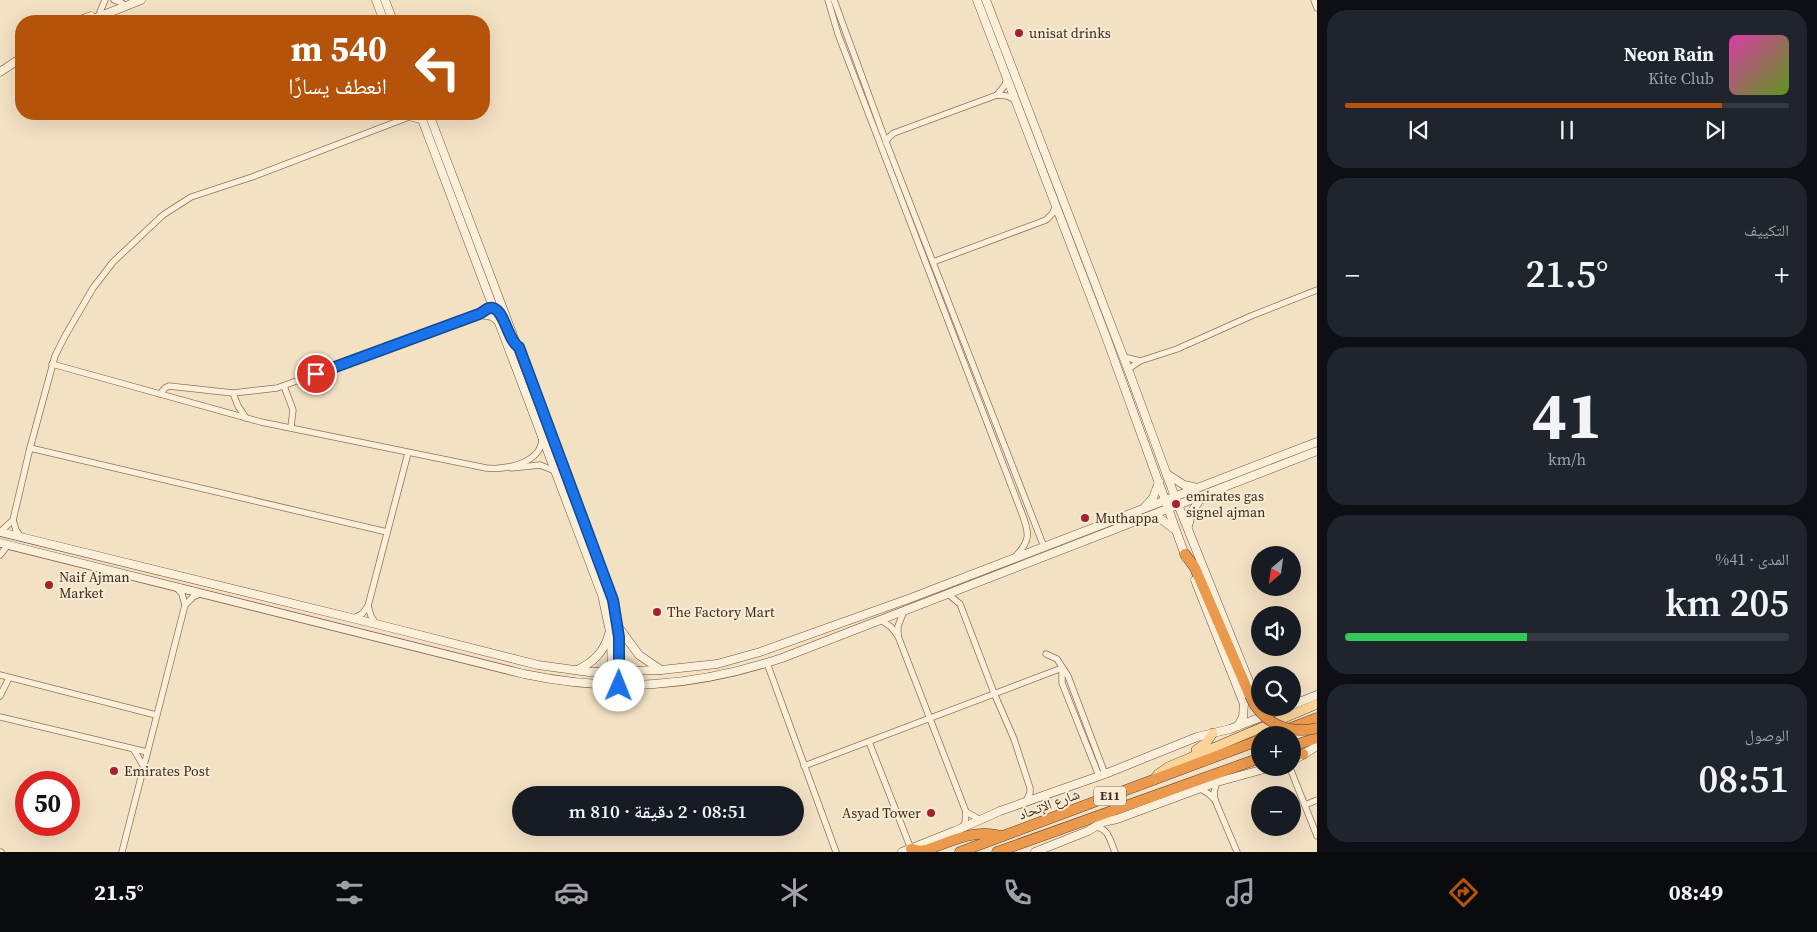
<!DOCTYPE html>
<html lang="ar">
<head>
<meta charset="utf-8">
<style>
  :root { --surface:#171b24; --page:#20242c; --text:#f1f3f6; --muted:#9ea1a6; --line:#363941; --accent:#b45309 }
  body { margin:0; font-family:"Source Serif 4","Noto Naskh Arabic",serif; background:var(--page); color:var(--text); direction:rtl; height:100vh; display:flex; flex-direction:column; font-size:19px; white-space:nowrap }
  * { box-sizing:border-box; margin:0 }
  p { font-size:16px; color:var(--muted) }
  .icon { flex:none; width:28px; height:28px; fill:none; stroke:currentColor; stroke-width:2; stroke-linecap:round; stroke-linejoin:round }
  .map { position:relative; flex:1; overflow:hidden; direction:ltr }
  .details { display:flex; flex-direction:column; gap:10px; padding:10px; background:#0d0f14; width:500px }
  .details>* { flex:none }
  .hud { position:absolute; left:15px; top:15px; width:475px; height:105px; border-radius:20px; box-shadow:0 5px 20px #0002; direction:rtl; background:#b45309; color:#fff; overflow:hidden }
  .needle { width:32px; rotate:209deg }
  .fabs { position:absolute; left:1251px; top:546px; display:grid; gap:10px }
  .fabs a { display:grid; place-items:center; width:50px; height:50px; border-radius:50%; background:var(--surface); box-shadow:0 5px 20px #0002; font-size:25px }
  .speed { position:absolute; left:15px; top:771px; display:flex; gap:10px; font-size:25px; font-weight:700; text-align:center }
  .speed>* { display:grid; place-content:center; width:65px; height:65px; border-radius:50%; background:var(--surface); box-shadow:0 5px 20px #0002; line-height:1 }
  .speed .limit { border:8px solid #d22; background:#fff; color:#111 }
  .pin { position:absolute; display:grid; place-items:center; width:42px; height:42px; color:#fff; margin:-21px; border:2px solid #fff; border-radius:50%; box-shadow:0 1px 5px #0007 }
  .me { position:absolute; width:55px; margin:-28px; rotate:1deg; stroke-linejoin:round; filter:drop-shadow(0 0 4px #0008) }
  .turn { display:flex; align-items:center; gap:18px; height:105px; padding:0 20px; font-size:22px }
  .turn .icon { width:65px; height:65px; stroke-width:2.5 }
  .turn b { display:block; font-size:35px; line-height:42px }
  .big { font-size:38px; font-weight:600; line-height:1.1 }
  .details .widget { flex:1; display:flex; flex-direction:column; justify-content:center; gap:8px; min-width:0; padding:0 18px; border-radius:20px; background:var(--page) }
  .details .dial { align-items:center; gap:0 }
  .dial b { font-size:65px; line-height:1 }
  .song { display:flex; align-items:center; gap:15px }
  .cover { width:60px; height:60px; border-radius:8px; background:linear-gradient(135deg,hsl(320 70% 55%),hsl(90 70% 35%)) }
  .played { height:5px; border-radius:2px; background:linear-gradient(90deg,var(--accent) 85%,var(--line) 85%) }
  .keys { display:flex; justify-content:space-around; direction:ltr }
  .heat { display:flex; justify-content:space-between; align-items:center; font-size:28px; direction:ltr }
  .charge { height:8px; border-radius:4px; background:linear-gradient(90deg,#34c759 41%,var(--line) 0) }
  .trip { position:absolute; left:512px; top:786px; width:292px; height:50px; border-radius:25px; background:var(--surface); box-shadow:0 5px 20px #0002; font-weight:600; line-height:50px; text-align:center; direction:rtl }
  .dock { display:flex; height:80px; justify-content:space-around; align-items:center; background:#090b0e; color:var(--muted) }
  .dock .icon { width:35px; height:35px }
  .dock .on { color:var(--accent) }
  .dock b { font-size:22px; color:var(--text) }
  main { display:flex; flex:1; min-height:0 }
  .map>svg:first-child { display:block }
  .lines { fill:none; stroke-linecap:round; stroke-linejoin:round }
  .street-casing { stroke:#917158; stroke-width:7 }
  .secondary-casing { stroke:#72523b; stroke-width:9 }
  .primary-casing { stroke:#5e402c; stroke-width:10 }
  .highway-casing { stroke:#5e402c; stroke-width:11 }
  .street { stroke:#fcefd9; stroke-width:5.5 }
  .secondary { stroke:#fcefd9; stroke-width:8 }
  .primary { stroke:#fad499; stroke-width:9 }
  .highway { stroke:#eb994d; stroke-width:10 }
  .highway-bridge-casing { stroke:#5e402c; stroke-width:11; stroke-linecap:butt }
  .highway-bridge { stroke:#eb994d; stroke-width:10 }
  .route-casing { stroke:#114b97; stroke-width:12 }
  .route { stroke:#1a73e8; stroke-width:9 }
  .poi-dot { fill:#a7212c; stroke:#f9ecd5; stroke-width:2 }
  .labels { text-anchor:middle; dominant-baseline:central; stroke-width:4; stroke-linejoin:round; paint-order:stroke }
  .shield { fill:#f9ecd5; stroke:#776555; stroke-width:1 }
  .shield-label { font-size:12px; font-weight:bold; fill:#3f2b1e }
  .poi-label { font-size:14px; fill:#3f2b1e; stroke:#f9ecd5; text-anchor:start }
  .street-label { font-size:14px; fill:#3f2b1e; stroke:#f9ecd5 }
</style>
</head>
<body>
<main>
<section class="details">
<div class="widget">
<div class="song"><i class="cover"></i><div><b>Neon Rain</b><p>Kite Club</p></div></div>
<div class="played"></div>
<div class="keys"><svg class="icon" aria-label="previous" viewBox="0 0 24 24"><path d="M18 5L8 12l10 7zM5 5v14"/></svg><svg class="icon" aria-label="pause" viewBox="0 0 24 24"><path d="M8 5v14M16 5v14"/></svg><svg class="icon" aria-label="next" viewBox="0 0 24 24"><path d="M6 5l10 7-10 7zM19 5v14"/></svg></div>
</div>
<div class="widget"><p>التكييف</p>
<div class="heat"><a>−</a><b class="big">21.5°</b><a>+</a></div>
</div>
<div class="widget dial"><b>41</b><p>km/h</p></div>
<div class="widget"><p>المدى · 41%</p><b class="big">205 km</b><div class="charge"></div></div>
<div class="widget"><p>الوصول</p><b class="big">08:51</b></div>
</section>
<div class="map">
<svg width="1317" height="852" viewBox="0 0 1317 852">
  <rect width="100%" height="100%" fill="#f3e1c4"/>
  <g class="lines">
    <!-- street casing -->
    <g class="street-casing">
      <g id="street">
        <polyline points="114,0 122,3"/>
        <path d="M828,0L838,34L1021,511C1029,533 1032,539 1015,557"/>
        <polyline points="834,0 886,142 1044,547"/>
        <polyline points="1314,0 1317,8"/>
        <polyline points="100,12 105,0"/>
        <polyline points="997,95 1005,85 1007,78"/>
        <polyline points="886,142 889,137 894,133 997,95 1007,96 1016,100"/>
        <polyline points="933,262 1046,220 1052,214 1056,206"/>
        <polyline points="479,315 491,317 498,322"/>
        <polyline points="1124,357 1140,361"/>
        <path d="M52,364L261,422L486,468C506,470 542,463 542,438"/>
        <polyline points="1128,369 1140,361 1177,349 1251,316 1317,290"/>
        <polyline points="284,386 293,410 291,427"/>
        <polyline points="233,393 238,406 246,418"/>
        <polyline points="160,394 165,388 169,386 233,393 277,388 479,315 489,308 493,308"/>
        <polyline points="30,448 387,532"/>
        <polyline points="511,468 540,465 555,471"/>
        <polyline points="0,532 13,520"/>
        <polyline points="21,537 16,530 13,520 30,448 55,356 65,336 93,288 113,262 163,215 191,197 252,177 409,117 423,121"/>
        <polyline points="0,555 8,545"/>
        <polyline points="948,594 960,604 994,693 1014,739 1030,788 1030,793 1026,801"/>
        <polyline points="185,605 193,597 201,593"/>
        <polyline points="368,606 371,616 376,624"/>
        <polyline points="354,618 362,614 368,606 408,453"/>
        <polyline points="881,620 891,627 898,636 966,812 965,823 961,829"/>
        <polyline points="898,636 898,626 904,611"/>
        <polyline points="1046,654 1057,659 1068,676 1105,774"/>
        <polyline points="767,663 836,852"/>
        <polyline points="1062,668 1062,683 1099,776"/>
        <polyline points="0,675 156,715"/>
        <polyline points="0,696 9,678"/>
        <polyline points="0,717 147,752"/>
        <polyline points="869,742 911,849"/>
        <polyline points="134,750 144,767"/>
        <polyline points="804,766 1062,668"/>
        <polyline points="1290,768 1317,836"/>
        <polyline points="1199,788 1209,794 1215,800 1237,852"/>
        <polyline points="1215,800 1214,792 1217,782"/>
        <polyline points="1305,805 1317,800"/>
        <polyline points="966,812 979,819"/>
        <path d="M1095,827C1109,828 1110,841 1115,852"/>
        <polyline points="0,852 1,852"/>
        <polyline points="122,852 185,605 182,594 176,587"/>
      </g>
    </g>
    <!-- secondary casing -->
    <g class="secondary-casing">
      <g id="secondary">
        <polyline points="376,0 384,21"/>
        <polyline points="385,0 393,21"/>
        <polyline points="977,0 1105,334 1186,558"/>
        <polyline points="986,0 1128,369 1175,497 1242,664 1255,696 1260,703"/>
        <polyline points="78,21 91,16"/>
        <polyline points="88,21 141,0"/>
        <polyline points="0,72 21,58"/>
        <polyline points="420,114 602,595 611,636 612,685"/>
        <polyline points="429,114 610,591 618,626 619,685"/>
        <polyline points="1167,474 1184,485 1197,488"/>
        <polyline points="1144,508 1153,498 1159,482"/>
        <polyline points="1149,517 1161,519 1174,529"/>
        <polyline points="1188,526 1192,511 1202,497"/>
        <polyline points="0,532 376,624 538,665 589,672 661,670 717,664 760,652 911,598 1317,442"/>
        <path d="M0,543L524,674C614,693 695,687 782,658L1317,451"/>
        <polyline points="1195,580 1244,704 1243,717 1238,726"/>
        <polyline points="619,628 639,655 661,670"/>
        <path d="M577,670C594,662 604,652 609,634"/>
        <polyline points="1292,705 1317,695"/>
        <polyline points="1299,757 1317,746"/>
        <polyline points="902,852 955,831 1000,811 1105,774 1197,737 1230,729 1285,708"/>
        <polyline points="1035,852 1088,831 1103,822 1117,819 1217,782 1268,768"/>
      </g>
    </g>
    <!-- primary casing -->
    <g class="primary-casing">
      <g id="primary">
        <polyline points="1196,750 1206,743 1213,733"/>
        <polyline points="1154,780 1158,774 1168,767 1317,704"/>
      </g>
    </g>
    <!-- highway casing -->
    <g class="highway-casing">
      <g id="highway">
        <polyline points="1185,554 1195,568 1250,696"/>
        <polyline points="1273,735 1317,718"/>
        <polyline points="1292,746 1317,738"/>
        <polyline points="1292,755 1303,754"/>
        <path d="M911,849L920,851L926,850C950,842 976,828 1001,836"/>
        <polyline points="960,852 1260,740"/>
        <polyline points="997,852 1260,758"/>
      </g>
    </g>
    <!-- street -->
    <use href="#street" class="street"/>
    <!-- secondary -->
    <use href="#secondary" class="secondary"/>
    <!-- primary -->
    <use href="#primary" class="primary"/>
    <!-- highway -->
    <use href="#highway" class="highway"/>
    <!-- highway-bridge casing -->
    <g class="highway-bridge-casing">
      <path id="highway-bridge" d="M1250,696C1262,723 1288,735 1317,728"/>
    </g>
    <!-- highway-bridge -->
    <use href="#highway-bridge" class="highway-bridge"/>
  </g>
  <g class="lines">
    <!-- route casing -->
    <g class="route-casing">
      <path id="route" d="M316,374L479,314C482,313 486,309 489,308C504,304 507,341 519,347L613,600L619,637V686"/>
    </g>
    <!-- route -->
    <use href="#route" class="route"/>
  </g>
  <!-- markers -->
  <g class="poi-dot">
    <circle cx="1019" cy="33" r="5"/>
    <circle cx="1176" cy="504" r="5"/>
    <circle cx="1085" cy="518" r="5"/>
    <circle cx="49" cy="585" r="5"/>
    <circle cx="657" cy="612" r="5"/>
    <circle cx="114" cy="771" r="5"/>
    <circle cx="931" cy="813" r="5"/>
  </g>
  <g class="labels">
    <!-- shield labels -->
    <rect class="shield" x="1094" y="786.5" width="32" height="19" rx="4"/>
    <g class="shield-label">
      <text x="1110" y="796">E11</text>
    </g>
    <!-- poi labels -->
    <g class="poi-label">
      <text x="1029" y="33">unisat drinks</text>
      <text x="1186" y="496">emirates gas<tspan x="1186" dy="16">signel ajman</tspan></text>
      <text x="1095" y="518">Muthappa</text>
      <text x="59" y="577">Naif Ajman<tspan x="59" dy="16">Market</tspan></text>
      <text x="667" y="612">The Factory Mart</text>
      <text x="124" y="771">Emirates Post</text>
      <text x="921" y="813" text-anchor="end">Asyad Tower</text>
    </g>
    <!-- street labels -->
    <g class="street-label">
      <text transform="translate(1049 804) rotate(-20)">شارع الإتحاد</text>
    </g>
  </g>
</svg>
<div class="fabs">
<a><svg class="needle" viewBox="-14 -14 28 28"><path d="M0-13l5 13h-10z" fill="#e53935"/><path d="M0 13l5-13h-10z" fill="#9ea1a6"/></svg></a>
<a><svg class="icon" aria-label="sound" viewBox="0 0 24 24"><path d="M4 9h4l5-4v14l-5-4H4zM17 9q2 3 0 6"/></svg></a>
<a><svg class="icon" aria-label="search" viewBox="0 0 24 24"><circle cx="10" cy="10" r="6"/><path d="M15 15l6 6"/></svg></a>
<a>+</a>
<a>−</a>
</div>
<div class="speed"><div class="limit">50</div></div>
<div class="pin" style="left:316px;top:374px;background:#d93025"><svg class="icon" aria-label="arrive" viewBox="0 0 24 24"><path d="M6 21V4h12l-3 4 3 4H6"/></svg></div>
<svg class="me" style="left:619px;top:686px" viewBox="-20 -20 40 40"><circle r="19" fill="#fff"/><path d="M0-13L10 11 0 6-10 11z" fill="#1a73e8"/></svg>
<div class="trip">08:51 · 2 دقيقة · 810 m</div>
<div class="hud">
<div class="turn"><svg class="icon" aria-label="left" viewBox="0 0 24 24"><path d="M17 20v-9H6M10 6l-5 5 5 5"/></svg><div><b>540 m</b>انعطف يسارًا</div></div>
</div>
</div>
</main>
<nav class="dock">
<b>08:49</b>
<svg class="icon on" aria-label="directions" viewBox="0 0 24 24"><path d="M12 3l9 9-9 9-9-9zM9 14v-3h6M13 9l2 2-2 2"/></svg>
<svg class="icon" aria-label="music" viewBox="0 0 24 24"><path d="M9 18V5l10-2v13"/><circle cx="6" cy="18" r="3"/><circle cx="16" cy="16" r="3"/></svg>
<svg class="icon" aria-label="phone" viewBox="0 0 24 24"><path d="M5 4h4l2 5-3 2q2 4 5 5l2-3 5 2v4C11 20 4 13 5 4z"/></svg>
<svg class="icon" aria-label="climate" viewBox="0 0 24 24"><path d="M12 3v18M4 7l16 10M4 17L20 7"/></svg>
<svg class="icon" aria-label="car" viewBox="0 0 24 24"><path d="M5 17H2v-5l4-1 3-4h7l3 4 3 1v5h-3M9 17h6M6 11h13"/><circle cx="7" cy="17" r="2"/><circle cx="17" cy="17" r="2"/></svg>
<svg class="icon" aria-label="filters" viewBox="0 0 24 24"><path d="M4 7h16M4 17h16"/><circle cx="9" cy="7" r="2"/><circle cx="15" cy="17" r="2"/></svg>
<b>21.5°</b>
</nav>
</body>
</html>
